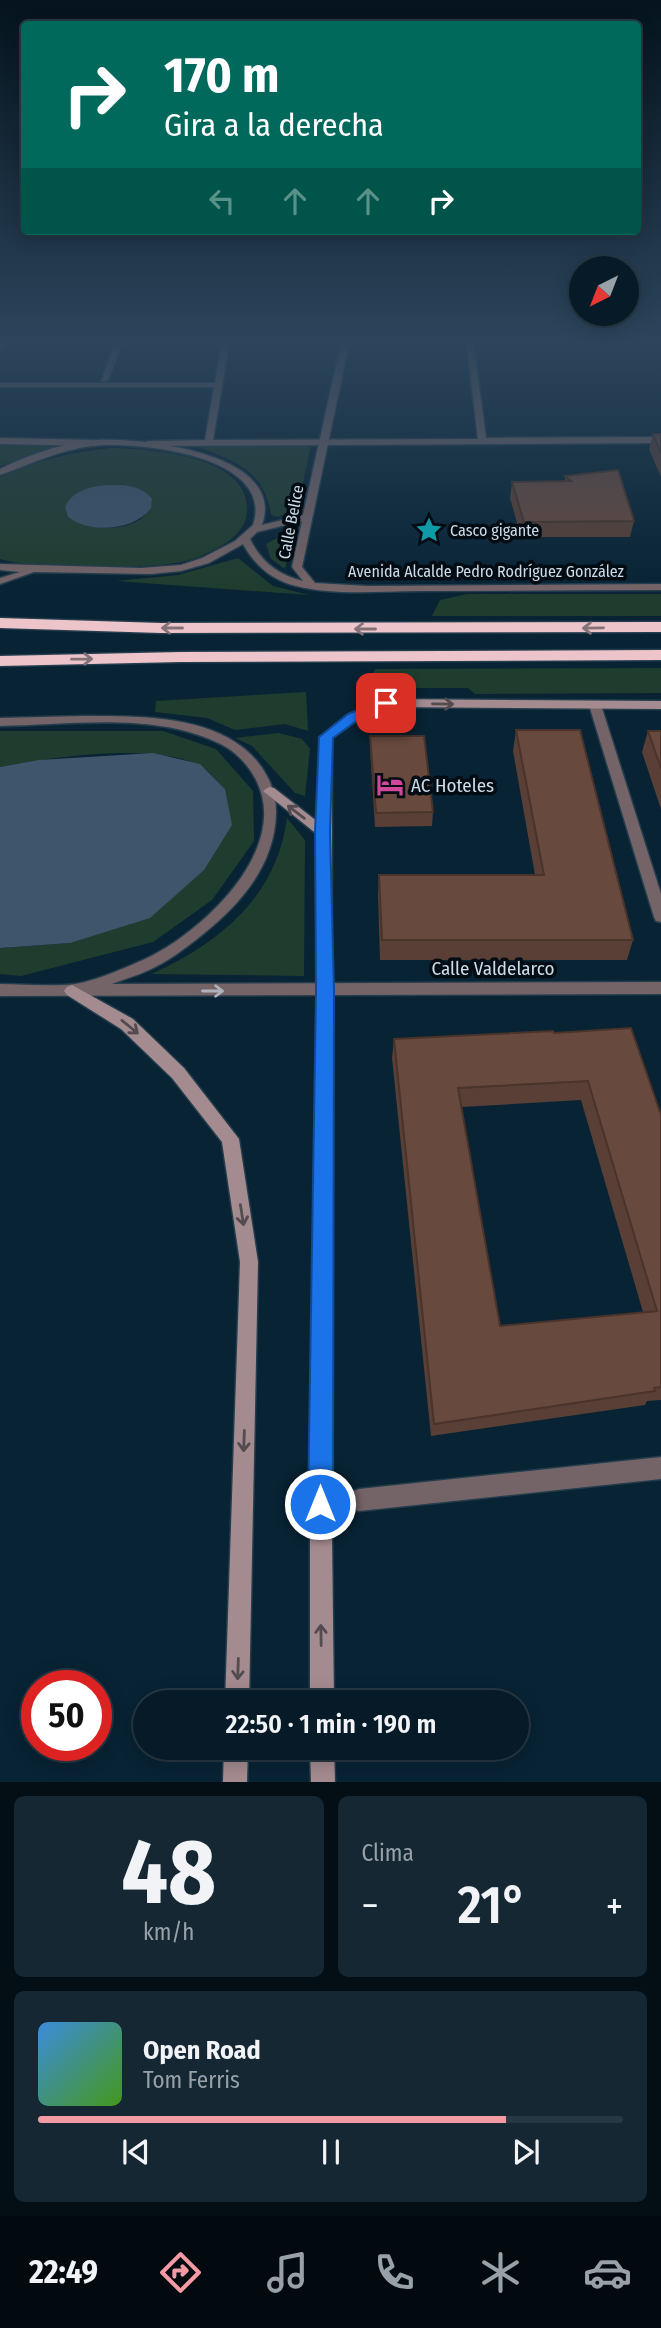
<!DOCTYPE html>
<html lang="es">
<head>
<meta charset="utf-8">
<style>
  :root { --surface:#061a27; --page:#142733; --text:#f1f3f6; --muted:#98a1a7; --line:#273844; --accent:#f49aa5 }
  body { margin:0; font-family:"Fira Sans Condensed",sans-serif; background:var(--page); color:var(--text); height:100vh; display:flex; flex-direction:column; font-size:26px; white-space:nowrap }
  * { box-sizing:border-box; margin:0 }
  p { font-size:23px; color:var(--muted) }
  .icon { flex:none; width:38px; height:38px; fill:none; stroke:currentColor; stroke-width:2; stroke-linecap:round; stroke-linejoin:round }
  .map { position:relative; height:1782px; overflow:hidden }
  .sheet { display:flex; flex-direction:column; gap:14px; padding:14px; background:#030e15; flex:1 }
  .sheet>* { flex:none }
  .banner { position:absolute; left:21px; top:21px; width:620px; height:214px; border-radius:7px; box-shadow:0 4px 18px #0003,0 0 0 2px var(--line); background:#00695c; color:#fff; overflow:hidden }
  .needle { width:46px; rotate:222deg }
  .fabs { position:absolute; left:569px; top:256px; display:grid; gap:14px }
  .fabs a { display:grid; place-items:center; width:70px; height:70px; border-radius:50%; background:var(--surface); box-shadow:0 4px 18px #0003,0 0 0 2px var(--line); font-size:35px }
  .speed { position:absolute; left:21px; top:1670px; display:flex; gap:14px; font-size:35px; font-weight:700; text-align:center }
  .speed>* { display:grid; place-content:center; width:91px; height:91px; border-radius:50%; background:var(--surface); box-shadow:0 4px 18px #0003,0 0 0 2px var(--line); line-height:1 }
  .speed .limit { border:10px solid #d22; background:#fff; color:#111 }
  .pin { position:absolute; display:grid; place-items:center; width:60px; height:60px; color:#fff; margin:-30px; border-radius:14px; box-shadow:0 4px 10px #0006 }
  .me { position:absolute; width:77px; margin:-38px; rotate:0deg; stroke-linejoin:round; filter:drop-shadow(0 0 5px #0008) }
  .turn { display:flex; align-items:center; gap:24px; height:147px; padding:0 28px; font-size:32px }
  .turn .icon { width:91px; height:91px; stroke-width:2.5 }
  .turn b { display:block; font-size:49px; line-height:60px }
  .lanes { display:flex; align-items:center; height:66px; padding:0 28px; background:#0003; justify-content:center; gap:35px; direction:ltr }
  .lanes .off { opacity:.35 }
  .big { font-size:52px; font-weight:600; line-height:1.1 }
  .sheet .card { flex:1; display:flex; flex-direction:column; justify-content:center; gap:10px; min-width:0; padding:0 24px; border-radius:10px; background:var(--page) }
  .sheet .dial { align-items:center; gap:0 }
  .dial b { font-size:91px; line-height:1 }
  .song { display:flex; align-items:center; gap:21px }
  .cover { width:84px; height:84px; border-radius:10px; background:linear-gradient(135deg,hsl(210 70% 55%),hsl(100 70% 35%)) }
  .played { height:7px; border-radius:4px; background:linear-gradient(90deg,var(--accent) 80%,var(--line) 80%) }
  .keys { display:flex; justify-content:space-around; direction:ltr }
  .heat { display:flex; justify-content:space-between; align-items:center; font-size:38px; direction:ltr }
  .sheet .tiles { flex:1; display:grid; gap:14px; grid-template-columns:1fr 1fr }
  .card:last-child { grid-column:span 2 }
  .trip { position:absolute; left:133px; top:1690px; width:396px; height:70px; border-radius:35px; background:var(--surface); box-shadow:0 4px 18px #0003,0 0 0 2px var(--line); font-weight:600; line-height:70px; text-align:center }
  .dock { display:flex; height:112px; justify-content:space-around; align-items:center; background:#020a10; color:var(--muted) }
  .dock .icon { width:49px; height:49px }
  .dock .active { color:var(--accent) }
  .dock b { font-size:32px; color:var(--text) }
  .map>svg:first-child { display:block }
  .green { fill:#1f3d2f; fill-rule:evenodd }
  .water { fill:#3f556c }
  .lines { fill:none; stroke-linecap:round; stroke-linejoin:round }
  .pedestrian-casing { stroke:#243d4d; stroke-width:3 }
  .minor-casing { stroke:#243d4d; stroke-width:3 }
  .tertiary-casing { stroke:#243d4d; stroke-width:3 }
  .secondary-casing { stroke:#243d4d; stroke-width:3 }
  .motorway-casing { stroke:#243d4d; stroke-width:3 }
  .pedestrian { fill:#746467; fill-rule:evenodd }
  .minor { fill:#746467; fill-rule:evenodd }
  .tertiary { fill:#746467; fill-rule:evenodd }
  .secondary { fill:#a48b8f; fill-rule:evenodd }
  .motorway { fill:#ecc4ca; fill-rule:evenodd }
  .wall { fill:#593f35; fill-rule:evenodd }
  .building { fill:#68493e; stroke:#49332b; stroke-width:2; fill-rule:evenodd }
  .oneway { stroke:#837178 }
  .oneway2 { stroke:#544b51 }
  .oneway3 { stroke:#aeb2bb }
  .route { fill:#1a73e8; stroke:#114b97; stroke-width:2 }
  .labels { text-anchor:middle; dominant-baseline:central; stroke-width:7; stroke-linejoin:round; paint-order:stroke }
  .far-street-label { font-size:16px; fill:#cddce8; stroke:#030b13 }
  .far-poi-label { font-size:16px; fill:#cddce8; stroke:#030b13; text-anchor:start }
  .poi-label { font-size:19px; fill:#cddce8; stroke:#030b13; text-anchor:start }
  .street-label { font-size:19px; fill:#cddce8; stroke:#030b13 }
</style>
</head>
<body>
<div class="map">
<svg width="661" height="1782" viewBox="0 0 661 1782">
  <rect width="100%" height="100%" fill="#082334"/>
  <!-- green -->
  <g class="green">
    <path d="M200,444L311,445L298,507L278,517L271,515C264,469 234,461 195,446Z"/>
    <polygon points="0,445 57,446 0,466"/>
    <path d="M111,448C150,449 249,455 247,510C247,522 240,533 229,541C219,548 199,558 186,561C146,570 39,570 0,559V477C35,460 72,452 111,448ZM105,485C122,484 145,484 152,502C150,506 147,513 143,517C125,533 86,530 68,517L65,507C73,492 89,488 105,485Z"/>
    <polygon points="287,533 293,536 285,569 271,559 266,544"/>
    <polygon points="238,558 273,586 309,595 116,581 178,575"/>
    <polygon points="467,594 661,594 661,616 432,616 440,600"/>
    <polygon points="661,668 661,693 475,694 468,688 367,688 375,669"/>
    <polygon points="306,692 308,731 285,724 235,730 207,718 155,712 156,701"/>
    <path d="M0,731H163L216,749L253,791L254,841L212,900L153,942L21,976L0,974V948L70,943L225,789C217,781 207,768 197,764C146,743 54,757 0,767Z"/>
    <polygon points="279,733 302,739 310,749 305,796 295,793 252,746 235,738"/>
    <path d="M287,818L305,840L304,976L151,974C220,943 277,896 287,818Z"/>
  </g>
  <!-- water -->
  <g class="water">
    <path d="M105,485C122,484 141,484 152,499L151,508C134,531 90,534 68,517L65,507C72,491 89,487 105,485Z"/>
    <polygon points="153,753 200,764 225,789 232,825 204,870 150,918 70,943 0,948 0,767 39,760"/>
  </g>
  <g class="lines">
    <!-- pedestrian casing -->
    <g class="pedestrian-casing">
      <g id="pedestrian">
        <polygon points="2,339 10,339 0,352"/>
        <polygon points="116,339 124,339 108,380 101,382"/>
        <polygon points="661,1457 661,1479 359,1511 351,1508 348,1500 351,1492 359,1489"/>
      </g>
    </g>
    <!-- minor casing -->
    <g class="minor-casing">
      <g id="minor">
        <polygon points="222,339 230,339 213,440 478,439 466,339 473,339 486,438 661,437 661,443 150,446 146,443 147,441 205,440 214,387 0,387 0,383 215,383"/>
        <polygon points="0,438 96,440 100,443 96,446 0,444"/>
        <polygon points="595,701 601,705 661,894 661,922 656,921 654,917 589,705"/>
      </g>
    </g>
    <!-- tertiary casing -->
    <g class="tertiary-casing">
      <g id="tertiary">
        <path d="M342,339H350L302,567L315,583L368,586L661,584V590C580,590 500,591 419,591C379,591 336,596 296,586C272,580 255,566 243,544L209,563L181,571L151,574L34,572L0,584V578L20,572L0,570V564L141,568L181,565L202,558L235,541L253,525C276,455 136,441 92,446C59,450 31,464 0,475V469C30,454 65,442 98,440C143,438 287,453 262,525L303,515ZM302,521L292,567L303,581C279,575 261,562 250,539L257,532Z"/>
        <path d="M83,716C130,716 194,715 235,742C259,757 277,784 276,813C275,867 238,907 197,939C184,949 171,959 157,966C143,974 127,978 112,984L661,982V994L0,996V984C24,984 51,987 75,984C95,981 125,968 145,959C201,933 290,851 257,782C249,765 234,749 216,742C151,712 70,725 0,726V718Z"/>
      </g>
    </g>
    <!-- secondary casing -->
    <g class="secondary-casing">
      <g id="secondary">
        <polygon points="386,699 661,701 661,709 388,707 357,720 332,738 331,1451 334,1703 310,1703 310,1451 317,1032 318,835 263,791 269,787 274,788 318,822 320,737 349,714"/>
        <polygon points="72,985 133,1019 184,1068 239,1139 258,1262 249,1703 225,1703 240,1262 222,1142 172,1078 121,1029 67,995 64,991 67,987"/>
        <polygon points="224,1748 248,1748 247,1782 223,1782"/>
        <polygon points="310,1748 334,1748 335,1782 311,1782"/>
      </g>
    </g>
    <!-- motorway casing -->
    <g class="motorway-casing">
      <g id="motorway">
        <polygon points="0,618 161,623 661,622 661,632 161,633 0,628"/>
        <polygon points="661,650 661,660 181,662 0,666 0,656 181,652"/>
      </g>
    </g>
    <!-- pedestrian -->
    <use href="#pedestrian" class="pedestrian"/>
    <!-- minor -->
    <use href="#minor" class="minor"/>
    <!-- tertiary -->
    <use href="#tertiary" class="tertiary"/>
    <!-- secondary -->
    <use href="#secondary" class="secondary"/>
    <!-- motorway -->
    <use href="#motorway" class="motorway"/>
  </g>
  <!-- wall -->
  <g class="wall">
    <polygon points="653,434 661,434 661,477 649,449"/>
    <polygon points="565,476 634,521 630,537 521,537 510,498 512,482 565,481"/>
    <polygon points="516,730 633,940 627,960 380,960 378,895 379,875 535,875 513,751"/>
    <polygon points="648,731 661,731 661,809 642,752"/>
    <polygon points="370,736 433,812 432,826 375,827 370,750"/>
    <path d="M554,1033L661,1115V1400L647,1401L645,1405L431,1436L392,1058L394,1039ZM581,1100L643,1312L500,1326L462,1107Z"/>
  </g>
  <!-- building -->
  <g class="building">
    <polygon points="653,434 661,434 661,453"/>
    <polygon points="618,470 634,521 524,522 512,482 571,481 565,476"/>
    <polygon points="516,730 580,730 633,940 382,940 379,875 544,875"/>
    <polygon points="648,731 661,731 661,768"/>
    <polygon points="370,736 424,736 433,812 376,813"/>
    <path d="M631,1028L661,1115V1387L654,1388L655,1391L434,1424L394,1039L553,1031L554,1033ZM588,1081L657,1311L500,1326L458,1088Z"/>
  </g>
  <!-- one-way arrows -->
  <defs><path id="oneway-shaft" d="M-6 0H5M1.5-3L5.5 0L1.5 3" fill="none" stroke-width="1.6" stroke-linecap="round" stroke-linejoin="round" transform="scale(1.75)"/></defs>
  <g class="oneway">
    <use href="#oneway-shaft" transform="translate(172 628) rotate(-180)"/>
    <use href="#oneway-shaft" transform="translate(593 628) rotate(179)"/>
    <use href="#oneway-shaft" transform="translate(365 629) rotate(180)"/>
    <use href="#oneway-shaft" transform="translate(82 659) rotate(-1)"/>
  </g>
  <g class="oneway2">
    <use href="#oneway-shaft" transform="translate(443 704) rotate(1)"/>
    <use href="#oneway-shaft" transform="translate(296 812) rotate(-143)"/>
    <use href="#oneway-shaft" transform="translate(130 1027) rotate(39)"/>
    <use href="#oneway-shaft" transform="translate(242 1215) rotate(81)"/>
    <use href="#oneway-shaft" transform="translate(244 1441) rotate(92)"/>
    <use href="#oneway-shaft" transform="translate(321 1635) rotate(-91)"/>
    <use href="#oneway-shaft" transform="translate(238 1669) rotate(92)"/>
  </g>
  <use class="oneway3" href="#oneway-shaft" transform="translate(213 991)"/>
  <!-- sky -->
  <linearGradient id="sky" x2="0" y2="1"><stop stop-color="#04131d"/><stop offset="0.58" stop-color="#2c455c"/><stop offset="1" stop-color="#2c455c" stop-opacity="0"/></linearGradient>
  <rect width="661" height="588" fill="url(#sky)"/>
  <!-- route -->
  <polygon class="route" points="386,699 391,700 391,706 358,720 333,738 330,832 334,991 333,1504 329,1513 320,1517 312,1513 308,1504 316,991 315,832 319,737 348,714"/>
  <!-- icons -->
  <defs>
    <g id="sight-bare" transform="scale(2.1)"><path d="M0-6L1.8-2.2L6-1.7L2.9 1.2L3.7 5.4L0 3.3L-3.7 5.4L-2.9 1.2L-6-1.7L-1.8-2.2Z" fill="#0f9aa8" stroke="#030b13" stroke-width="2.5" paint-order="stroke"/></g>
    <g id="hotel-bare" transform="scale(2.1)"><path d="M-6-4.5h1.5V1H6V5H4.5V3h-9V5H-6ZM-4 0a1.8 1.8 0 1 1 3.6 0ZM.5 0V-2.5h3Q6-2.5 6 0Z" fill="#d1479c" stroke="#030b13" stroke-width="2.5" paint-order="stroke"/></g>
  </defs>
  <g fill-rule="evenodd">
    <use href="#sight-bare" x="429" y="530"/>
    <use href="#hotel-bare" x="390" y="785"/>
  </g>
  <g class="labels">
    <!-- far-street labels -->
    <g class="far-street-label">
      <text transform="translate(291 522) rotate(-79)">Calle Belice</text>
      <text x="486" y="571">Avenida Alcalde Pedro Rodríguez González</text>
    </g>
    <!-- far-poi labels -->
    <g class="far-poi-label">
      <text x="450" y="530">Casco gigante</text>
    </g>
    <!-- poi labels -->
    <g class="poi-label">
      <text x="411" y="785">AC Hoteles</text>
    </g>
    <!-- street labels -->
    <g class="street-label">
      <text x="493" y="968">Calle Valdelarco</text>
    </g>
  </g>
</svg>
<div class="fabs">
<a><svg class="needle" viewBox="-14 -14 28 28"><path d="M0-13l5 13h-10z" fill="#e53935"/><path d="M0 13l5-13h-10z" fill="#98a1a7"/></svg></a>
</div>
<div class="speed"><div class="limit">50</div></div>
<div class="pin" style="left:386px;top:703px;background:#d93025"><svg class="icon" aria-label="arrive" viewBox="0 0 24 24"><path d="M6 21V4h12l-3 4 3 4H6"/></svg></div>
<svg class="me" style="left:320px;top:1504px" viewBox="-20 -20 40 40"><circle r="17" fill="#1a73e8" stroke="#fff" stroke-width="3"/><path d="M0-11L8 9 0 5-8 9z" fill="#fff"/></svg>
<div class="trip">22:50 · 1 min · 190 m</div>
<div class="banner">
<div class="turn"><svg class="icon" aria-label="right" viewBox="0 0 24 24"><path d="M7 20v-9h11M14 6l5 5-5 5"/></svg><div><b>170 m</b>Gira a la derecha</div></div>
<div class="lanes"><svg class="icon off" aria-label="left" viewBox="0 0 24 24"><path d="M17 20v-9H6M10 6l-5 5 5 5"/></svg><svg class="icon off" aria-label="ahead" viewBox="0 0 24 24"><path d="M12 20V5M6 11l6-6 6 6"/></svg><svg class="icon off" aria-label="ahead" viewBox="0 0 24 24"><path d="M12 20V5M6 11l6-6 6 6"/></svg><svg class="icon" aria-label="right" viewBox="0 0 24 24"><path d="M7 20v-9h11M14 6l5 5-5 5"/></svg></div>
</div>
</div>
<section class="sheet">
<div class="tiles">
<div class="card dial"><b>48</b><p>km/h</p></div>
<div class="card"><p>Clima</p>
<div class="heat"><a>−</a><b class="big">21°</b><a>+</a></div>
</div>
<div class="card">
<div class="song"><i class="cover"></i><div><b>Open Road</b><p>Tom Ferris</p></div></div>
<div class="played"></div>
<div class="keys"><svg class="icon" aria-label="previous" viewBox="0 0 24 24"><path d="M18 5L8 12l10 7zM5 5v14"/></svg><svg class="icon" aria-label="pause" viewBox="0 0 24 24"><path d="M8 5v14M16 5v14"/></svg><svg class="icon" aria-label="next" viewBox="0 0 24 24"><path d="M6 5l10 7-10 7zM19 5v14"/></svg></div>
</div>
</div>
</section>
<nav class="dock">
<b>22:49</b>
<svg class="icon active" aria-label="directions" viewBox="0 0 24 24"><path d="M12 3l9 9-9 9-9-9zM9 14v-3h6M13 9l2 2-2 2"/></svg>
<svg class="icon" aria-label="music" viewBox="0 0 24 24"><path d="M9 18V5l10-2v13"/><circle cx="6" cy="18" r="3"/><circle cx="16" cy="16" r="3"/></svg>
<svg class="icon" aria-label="phone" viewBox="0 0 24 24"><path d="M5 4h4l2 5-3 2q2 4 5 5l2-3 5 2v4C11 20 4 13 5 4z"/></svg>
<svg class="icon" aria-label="climate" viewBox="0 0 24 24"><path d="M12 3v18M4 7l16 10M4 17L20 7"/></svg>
<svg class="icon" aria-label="car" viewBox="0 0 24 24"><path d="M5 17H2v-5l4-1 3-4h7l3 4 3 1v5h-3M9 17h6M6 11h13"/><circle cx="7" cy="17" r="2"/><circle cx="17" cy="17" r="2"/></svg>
</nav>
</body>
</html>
